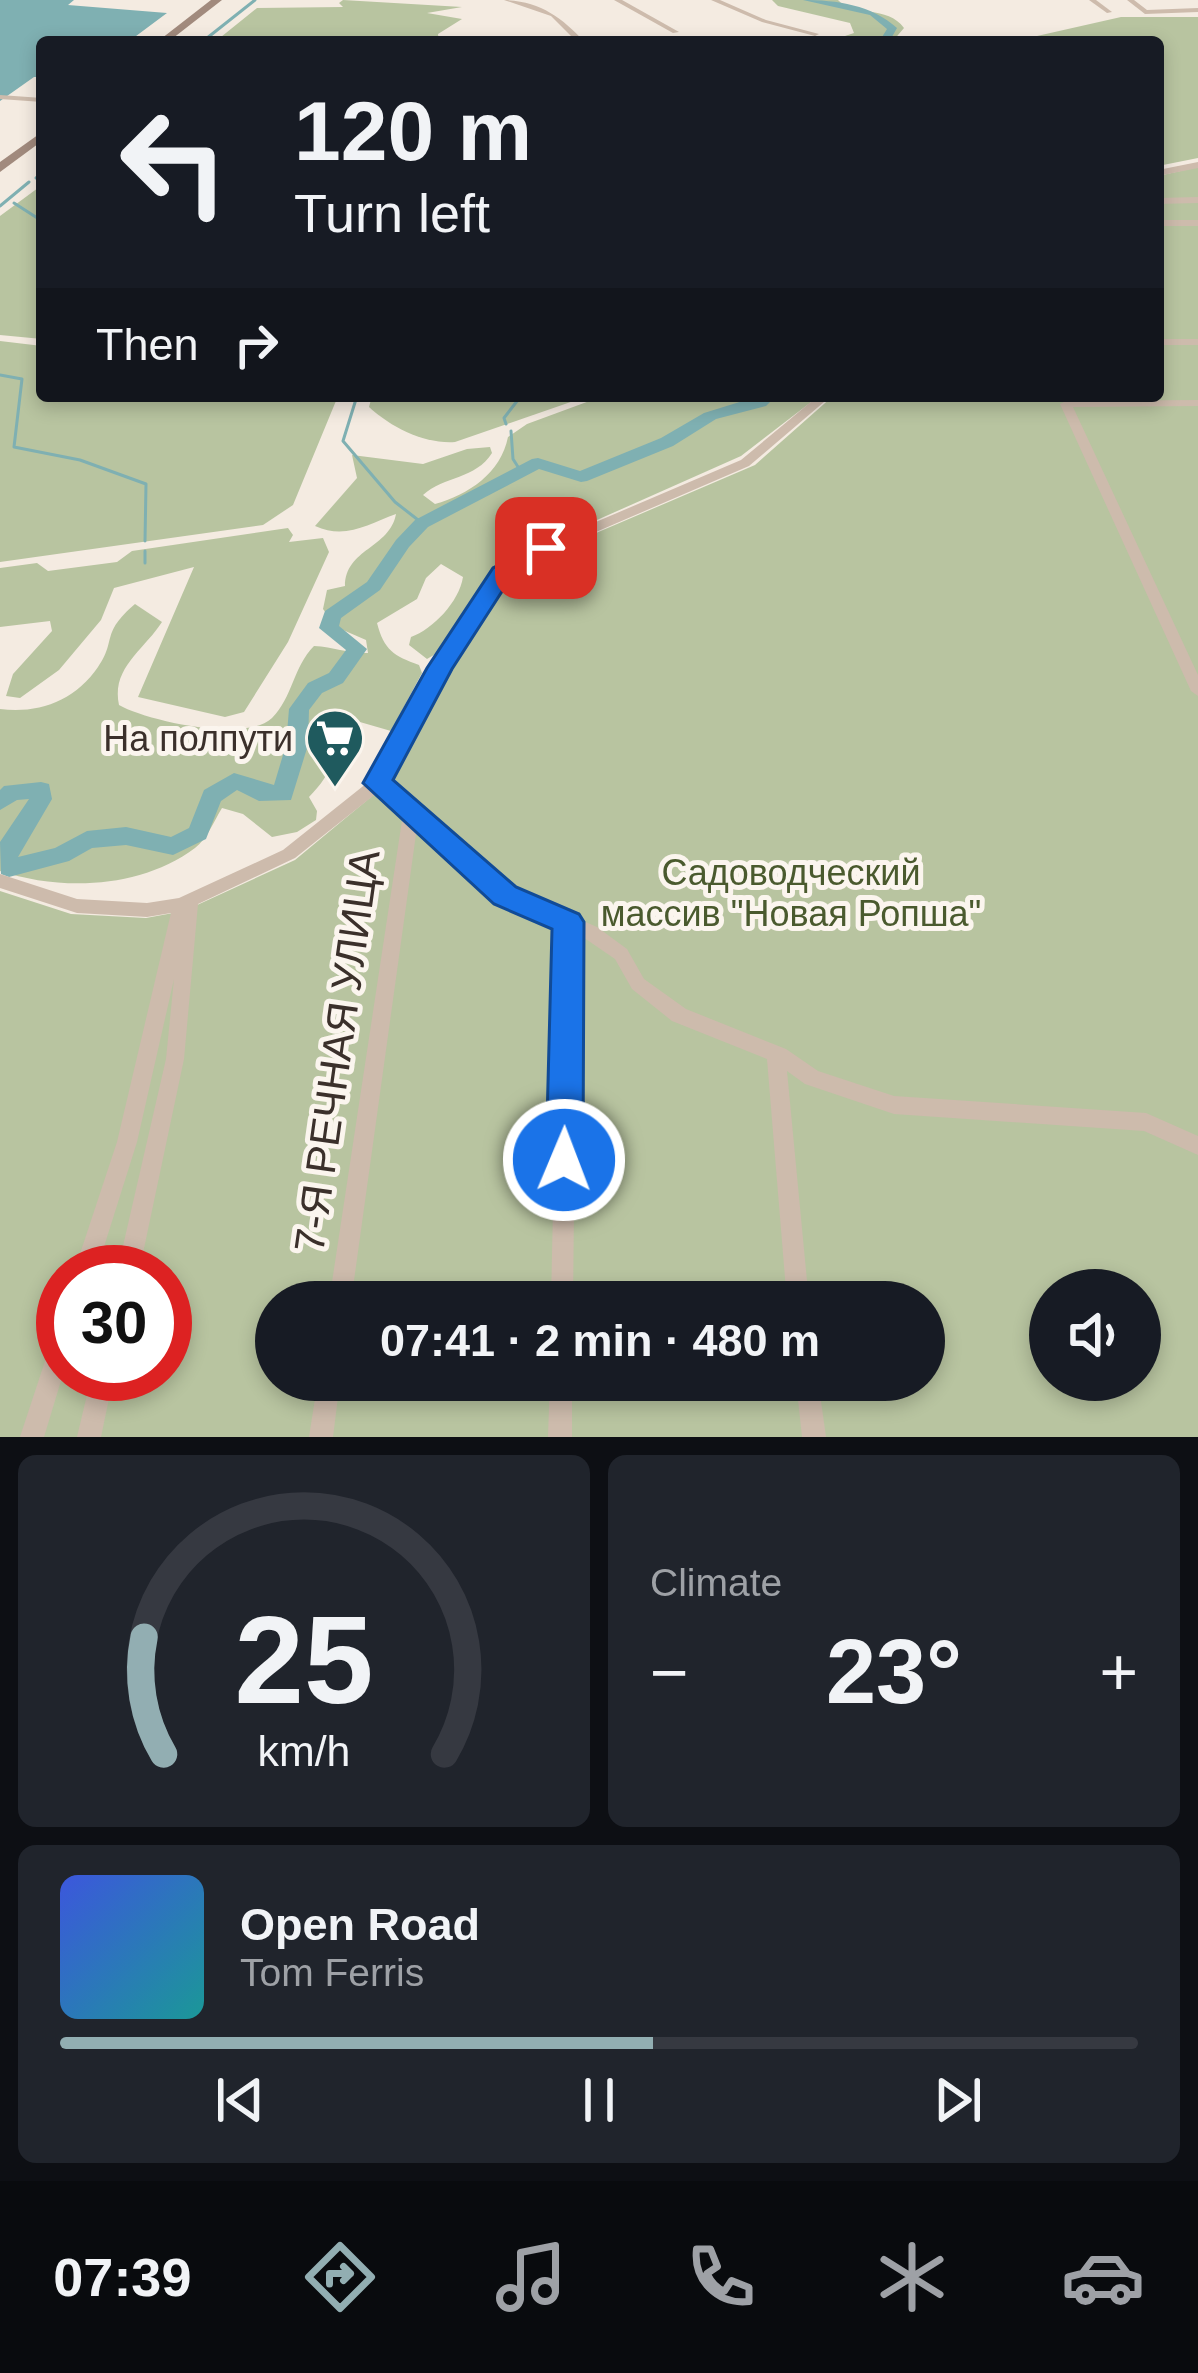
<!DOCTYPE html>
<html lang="en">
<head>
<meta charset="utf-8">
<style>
  :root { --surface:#171b24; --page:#20242c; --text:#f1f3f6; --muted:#9ea1a6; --line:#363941; --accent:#92aeb2 }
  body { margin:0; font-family:Helvetica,sans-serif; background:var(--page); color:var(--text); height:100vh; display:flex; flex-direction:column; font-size:45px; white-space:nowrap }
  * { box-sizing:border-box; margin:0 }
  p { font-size:39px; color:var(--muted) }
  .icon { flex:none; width:66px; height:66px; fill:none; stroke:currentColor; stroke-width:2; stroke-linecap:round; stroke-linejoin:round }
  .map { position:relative; height:1437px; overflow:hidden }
  .drawer { display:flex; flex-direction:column; gap:18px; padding:18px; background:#0d0f14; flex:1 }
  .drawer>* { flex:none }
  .top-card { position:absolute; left:36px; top:36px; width:1128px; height:366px; border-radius:12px; box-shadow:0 6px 18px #0003; background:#171b24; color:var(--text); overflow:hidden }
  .buttons { position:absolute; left:1029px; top:1269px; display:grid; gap:24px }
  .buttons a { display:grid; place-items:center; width:132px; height:132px; border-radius:50%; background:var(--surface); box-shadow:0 6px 18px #0003; font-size:60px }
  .speed { position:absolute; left:36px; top:1245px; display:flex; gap:24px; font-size:60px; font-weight:700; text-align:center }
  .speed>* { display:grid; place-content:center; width:156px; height:156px; border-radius:50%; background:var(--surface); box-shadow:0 6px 18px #0003; line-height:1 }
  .speed .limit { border:18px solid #d22; background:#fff; color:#111 }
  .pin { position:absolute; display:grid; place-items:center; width:102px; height:102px; color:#fff; margin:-51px; border-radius:24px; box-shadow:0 6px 18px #0006 }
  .me { position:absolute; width:132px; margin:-66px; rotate:1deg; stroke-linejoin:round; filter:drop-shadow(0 0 9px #0008) }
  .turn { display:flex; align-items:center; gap:42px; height:252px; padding:0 60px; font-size:54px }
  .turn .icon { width:156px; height:156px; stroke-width:2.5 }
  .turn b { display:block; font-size:84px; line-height:102px }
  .then { display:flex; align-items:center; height:114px; padding:0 60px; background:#0003; gap:24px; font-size:45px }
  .big { font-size:90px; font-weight:600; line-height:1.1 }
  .drawer .tile { flex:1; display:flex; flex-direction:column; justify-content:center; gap:18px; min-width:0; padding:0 42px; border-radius:18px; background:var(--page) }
  .drawer .dial { align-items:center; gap:0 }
  .dial svg { height:312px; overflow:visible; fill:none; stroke:var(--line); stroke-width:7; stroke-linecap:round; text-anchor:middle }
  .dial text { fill:var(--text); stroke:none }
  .song { display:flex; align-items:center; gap:36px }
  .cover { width:144px; height:144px; border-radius:18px; background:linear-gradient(135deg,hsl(230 70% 55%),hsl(180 70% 35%)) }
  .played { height:12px; border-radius:6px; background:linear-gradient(90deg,var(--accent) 55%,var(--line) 55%) }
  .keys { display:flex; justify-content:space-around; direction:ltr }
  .heat { display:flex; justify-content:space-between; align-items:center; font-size:66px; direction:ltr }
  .drawer .tiles { flex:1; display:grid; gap:18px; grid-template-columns:1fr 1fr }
  .tile:last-child { grid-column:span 2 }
  .trip { position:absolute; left:255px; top:1281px; width:690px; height:120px; border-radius:60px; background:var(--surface); box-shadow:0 6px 18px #0003; font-weight:600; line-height:120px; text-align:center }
  .tab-bar { display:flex; height:192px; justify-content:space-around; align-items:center; background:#090b0e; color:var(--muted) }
  .tab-bar .icon { width:84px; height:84px }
  .tab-bar .active { color:var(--accent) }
  .tab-bar b { font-size:54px; color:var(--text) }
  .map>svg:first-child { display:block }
  .green { fill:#b8c4a0; fill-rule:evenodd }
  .water { fill:#7fb0b2 }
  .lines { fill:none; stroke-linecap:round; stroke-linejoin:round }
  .stream { stroke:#7fb0b2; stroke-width:3 }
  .river { fill:#7fb0b2; fill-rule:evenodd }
  .minor { fill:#cdbbac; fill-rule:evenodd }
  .secondary { fill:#a18a7d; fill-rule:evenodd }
  .route { fill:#1a73e8; stroke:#114b97; stroke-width:3 }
  .labels { text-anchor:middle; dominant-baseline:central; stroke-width:10; stroke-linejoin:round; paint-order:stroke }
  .poi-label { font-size:36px; fill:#3b302b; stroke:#fbf5ee; text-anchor:end }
  .park-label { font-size:36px; fill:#4a5a2e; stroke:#fbf5ee }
  .near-street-label { font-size:42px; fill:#3b302b; stroke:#fbf5ee }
</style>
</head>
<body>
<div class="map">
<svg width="1198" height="1437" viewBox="0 0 1198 1437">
  <rect width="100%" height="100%" fill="#f4ebe1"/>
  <!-- green -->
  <g class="green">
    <polygon points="343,0 462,7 427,13 462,19 438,34 439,42 216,41 257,8 343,7 339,3"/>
    <path d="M772,0H838C852,17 888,5 904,28L892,42H827L854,33L850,23L778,6Z"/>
    <polygon points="1121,17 1198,17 1198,158 1158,166 1158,42 1010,42"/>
    <path d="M1198,167V1437H0V891L71,914L146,918L184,911L295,860L389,782L450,668L508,576L547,554L755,465L833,396H1158V176ZM63,1272H165V1374H63ZM1050,1290H1140V1380H1050ZM276,1302H924V1380H276Z"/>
    <polygon points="42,185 42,339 0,335 0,216"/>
    <polygon points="0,341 42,346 42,396 338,396 293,505 263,525 0,562"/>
    <path d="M372,396H588L455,442C424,444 392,428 369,407Z"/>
    <path d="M603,396H819L741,456L498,564C481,595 460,642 427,659L409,645L411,637C433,629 459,602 463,577L441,564L426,578L417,599L377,623C384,650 394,656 419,665L422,673L391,731L353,720C335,752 335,771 309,797L317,811L316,820L297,832L272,837L243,814L222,808C214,821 207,839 195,848C140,889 61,891 0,871V709C38,714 75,701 98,667C117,640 100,634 135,604L162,622C144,650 111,668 119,705C147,721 247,743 272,718C293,697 293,667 314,646C335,647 349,654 368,653L366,640L336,627L323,609L327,590L345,586C345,549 390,548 396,514C368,524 346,540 315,526L357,478L352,455L423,464L467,449L490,447L492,453C476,479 444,476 423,495L435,504C468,495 501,473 508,437L527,424Z"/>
    <polygon points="288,528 293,535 289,542 323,538 329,552 288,642 244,712 225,717 138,697 194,567 114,588 101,620 59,670 20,698 6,696 13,674 52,631 50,621 0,627 0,568 37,563 48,571 117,562 132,551"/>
  </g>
  <!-- water -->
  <polygon class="water" points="0,0 74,0 68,5 167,13 128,42 42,42 42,77 34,77 0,101"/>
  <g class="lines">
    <!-- stream -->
    <g class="stream">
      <polyline points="202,42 255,0"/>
      <polyline points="36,178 42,173"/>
      <polyline points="14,203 42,221"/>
      <polyline points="0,206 29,182"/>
      <polyline points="0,375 22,379 14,447 80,460 146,484 145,541"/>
      <polyline points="357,396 343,441 395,502 422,523"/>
      <polyline points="506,424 504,418 521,396"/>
      <polyline points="511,431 513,459 520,470"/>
      <polyline points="145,551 145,563"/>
    </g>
    <!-- river -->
    <g class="river">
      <path d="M803,0C837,0 872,5 897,28L889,42H879L887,29L870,15Z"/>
      <polygon points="759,396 776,396 766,406 716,419 673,446 587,481 581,482 539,469 428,527 409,547 380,590 341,618 339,626 367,649 343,683 322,693 309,710 308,745 291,800 259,801 237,790 221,801 206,839 173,855 126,845 92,848 69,861 9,877 1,874 0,842 29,799 17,800 0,810 0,790 4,786 41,782 49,784 52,799 18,857 55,848 87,831 126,827 171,837 189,828 204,790 234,773 274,785 286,745 289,709 308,683 329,673 346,650 319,628 325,611 367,582 396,540 415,520 532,459 538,458 580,471 661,438 704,413"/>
    </g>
    <!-- minor -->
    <g class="minor">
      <path d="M504,0C540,1 561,17 585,42H577L551,16Z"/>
      <polygon points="614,0 622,0 679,32 673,33"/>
      <polygon points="711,0 720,0 766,20 819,34 815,36 762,22"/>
      <polygon points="1089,0 1096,0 1112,12 1107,13"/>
      <polygon points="1127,0 1134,0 1147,10 1198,8 1198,12 1145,14"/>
      <polygon points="0,95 42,98 42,102 0,99"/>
      <polygon points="1198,162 1198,168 1158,176 1158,170"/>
      <polygon points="1198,197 1198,203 1158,204 1158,198"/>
      <rect x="1158" y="220" width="40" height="6"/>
      <rect x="1158" y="339" width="40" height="6"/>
      <polygon points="818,396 831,396 749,466 545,554 506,577 447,669 387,782 511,890 597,927 627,949 644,979 686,1009 786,1049 818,1071 894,1096 1146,1113 1198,1136 1198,1155 1144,1131 894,1114 805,1084 787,1071 809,1302 787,1302 767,1059 672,1021 632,989 615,959 577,933 573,1302 551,1302 559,926 499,900 417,827 351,1302 329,1302 403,814 378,792 295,858 198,904 184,1059 139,1272 117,1272 166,1059 174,979 137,1142 96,1272 74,1272 117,1142 171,913 147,917 77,913 0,888 0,874 77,899 147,903 179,898 283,850 372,779 433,668 496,571 535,548 741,460"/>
      <polygon points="963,396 1062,396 1063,397 1057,400 969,399"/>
      <polygon points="1198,400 1198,406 1073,407 1198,675 1198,696 1191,691 1060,404 1066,401"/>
      <polygon points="63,1329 63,1374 44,1437 20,1437 52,1340 55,1332"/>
      <polygon points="92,1374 114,1374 101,1437 77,1437"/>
      <polygon points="318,1380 340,1380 333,1437 309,1437"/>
      <polygon points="550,1380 572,1380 572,1437 548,1437"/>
      <polygon points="796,1380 818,1380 826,1437 802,1437"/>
    </g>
    <!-- secondary -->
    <g class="secondary">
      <polygon points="211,0 222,0 168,42 157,42"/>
      <polygon points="42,132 42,141 0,172 0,162"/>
    </g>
  </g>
  <!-- route -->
  <polygon class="route" points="546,541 558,548 510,579 452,669 393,780 516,887 579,914 584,922 583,1160 577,1172 564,1177 551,1172 546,1160 552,929 494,904 363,783 427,668 493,568"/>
  <!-- icons -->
  <defs>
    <g id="supermarket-pin" transform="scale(3)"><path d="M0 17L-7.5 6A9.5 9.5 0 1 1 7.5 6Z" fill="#1f5a5e" stroke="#fbf5ee"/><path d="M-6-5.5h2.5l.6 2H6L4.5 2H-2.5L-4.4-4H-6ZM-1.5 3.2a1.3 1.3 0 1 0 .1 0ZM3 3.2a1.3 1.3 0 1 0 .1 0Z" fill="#fff"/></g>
  </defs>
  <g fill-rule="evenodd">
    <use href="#supermarket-pin" x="335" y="738"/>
  </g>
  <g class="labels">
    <!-- poi labels -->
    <g class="poi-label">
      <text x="293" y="738">На полпути</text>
    </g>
    <!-- park labels -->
    <g class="park-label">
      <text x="791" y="872">Садоводческий<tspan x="791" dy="41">массив "Новая Ропша"</tspan></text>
    </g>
    <!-- near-street labels -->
    <g class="near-street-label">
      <text transform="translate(337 1051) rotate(-82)">7-Я РЕЧНАЯ УЛИЦА</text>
    </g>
  </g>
</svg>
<div class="buttons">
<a><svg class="icon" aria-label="sound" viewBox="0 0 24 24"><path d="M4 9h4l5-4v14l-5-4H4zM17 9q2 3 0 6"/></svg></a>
</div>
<div class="speed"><div class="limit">30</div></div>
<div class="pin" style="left:546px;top:548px;background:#d93025"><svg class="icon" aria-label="arrive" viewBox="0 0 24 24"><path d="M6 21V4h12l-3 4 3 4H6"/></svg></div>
<svg class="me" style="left:564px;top:1160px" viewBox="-20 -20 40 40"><circle r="17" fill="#1a73e8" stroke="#fff" stroke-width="3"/><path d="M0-11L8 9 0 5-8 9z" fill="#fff"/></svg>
<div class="trip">07:41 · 2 min · 480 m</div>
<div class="top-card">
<div class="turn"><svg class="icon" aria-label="left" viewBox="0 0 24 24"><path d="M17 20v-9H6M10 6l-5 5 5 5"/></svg><div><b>120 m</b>Turn left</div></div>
<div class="then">Then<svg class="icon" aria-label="right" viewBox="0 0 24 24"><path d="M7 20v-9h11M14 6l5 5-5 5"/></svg></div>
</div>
</div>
<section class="drawer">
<div class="tiles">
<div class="tile dial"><svg viewBox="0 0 100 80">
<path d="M14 69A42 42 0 1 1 86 69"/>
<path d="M14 69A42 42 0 0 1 9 39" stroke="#92aeb2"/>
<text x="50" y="56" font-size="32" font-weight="700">25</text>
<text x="50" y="72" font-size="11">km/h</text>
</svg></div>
<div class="tile"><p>Climate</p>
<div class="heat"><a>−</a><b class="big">23°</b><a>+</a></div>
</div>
<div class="tile">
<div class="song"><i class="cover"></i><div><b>Open Road</b><p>Tom Ferris</p></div></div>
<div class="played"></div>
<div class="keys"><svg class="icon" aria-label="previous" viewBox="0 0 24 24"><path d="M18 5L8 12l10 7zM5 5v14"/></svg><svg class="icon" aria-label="pause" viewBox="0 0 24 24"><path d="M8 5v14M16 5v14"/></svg><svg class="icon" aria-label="next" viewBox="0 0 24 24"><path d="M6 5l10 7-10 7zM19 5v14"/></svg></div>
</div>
</div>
</section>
<nav class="tab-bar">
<b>07:39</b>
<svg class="icon active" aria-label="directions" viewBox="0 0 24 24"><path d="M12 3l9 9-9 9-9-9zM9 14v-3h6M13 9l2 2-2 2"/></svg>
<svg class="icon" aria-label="music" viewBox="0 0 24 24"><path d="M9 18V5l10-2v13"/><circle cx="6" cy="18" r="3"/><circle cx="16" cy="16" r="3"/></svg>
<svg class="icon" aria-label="phone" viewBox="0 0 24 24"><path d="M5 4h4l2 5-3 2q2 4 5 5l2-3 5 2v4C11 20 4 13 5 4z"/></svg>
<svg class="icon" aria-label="climate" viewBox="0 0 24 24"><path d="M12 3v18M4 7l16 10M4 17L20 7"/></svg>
<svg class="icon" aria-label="car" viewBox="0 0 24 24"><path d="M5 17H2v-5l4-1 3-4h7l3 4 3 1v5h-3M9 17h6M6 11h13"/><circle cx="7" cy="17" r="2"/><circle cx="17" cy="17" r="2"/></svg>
</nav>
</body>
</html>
